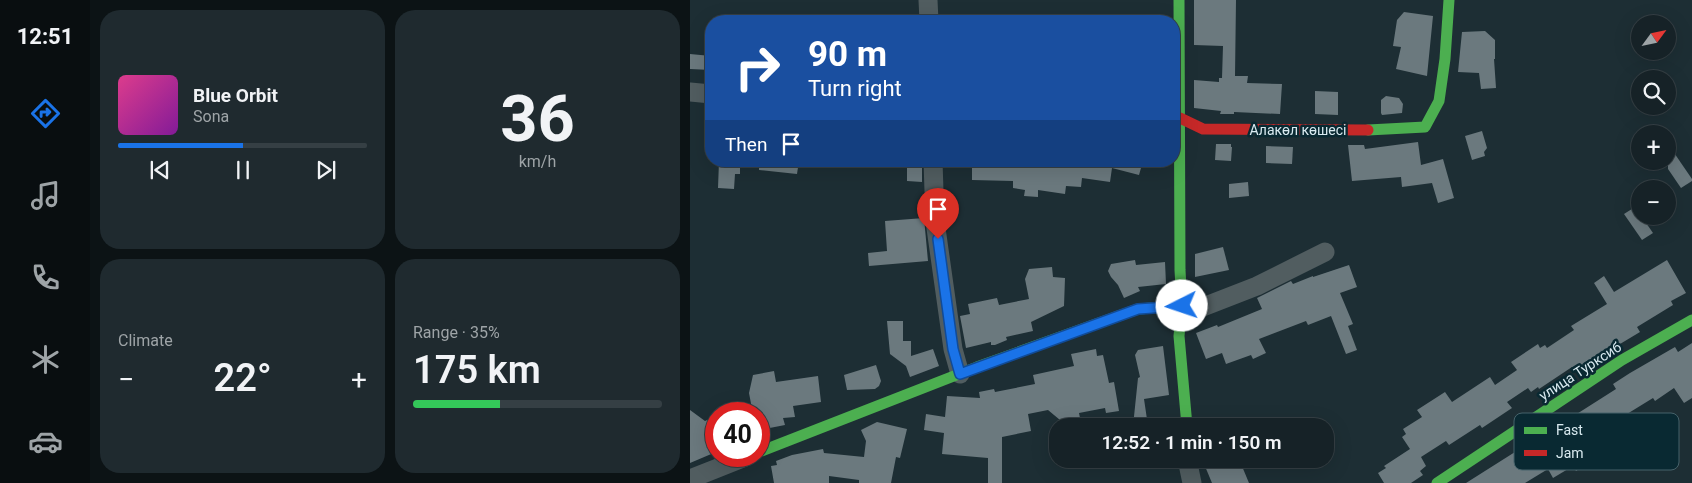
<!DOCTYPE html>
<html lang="en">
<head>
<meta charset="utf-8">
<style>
  :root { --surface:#162227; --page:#1f2a2f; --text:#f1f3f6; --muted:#9ea4a7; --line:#353f44; --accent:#1a73e8 }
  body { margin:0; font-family:Roboto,sans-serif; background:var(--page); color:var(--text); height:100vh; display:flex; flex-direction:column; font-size:19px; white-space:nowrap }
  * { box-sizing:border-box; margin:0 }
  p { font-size:16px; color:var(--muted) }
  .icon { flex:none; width:28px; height:28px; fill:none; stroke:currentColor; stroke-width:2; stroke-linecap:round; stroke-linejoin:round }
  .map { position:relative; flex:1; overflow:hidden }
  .panel { display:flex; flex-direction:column; gap:10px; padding:10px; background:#0c1315; width:600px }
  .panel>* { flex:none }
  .guide { position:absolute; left:15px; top:15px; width:475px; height:152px; border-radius:20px; box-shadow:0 5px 20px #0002,0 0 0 1px var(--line); background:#1a4fa0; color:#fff; overflow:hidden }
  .needle { width:32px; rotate:57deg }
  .controls { position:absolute; left:941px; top:15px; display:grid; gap:10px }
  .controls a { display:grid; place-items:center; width:45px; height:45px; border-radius:50%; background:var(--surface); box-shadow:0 5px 20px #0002,0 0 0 1px var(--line); font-size:25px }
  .speed { position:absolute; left:15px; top:402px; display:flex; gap:10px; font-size:25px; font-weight:700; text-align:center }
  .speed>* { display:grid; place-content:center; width:65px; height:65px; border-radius:50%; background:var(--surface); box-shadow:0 5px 20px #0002,0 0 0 1px var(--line); line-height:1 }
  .speed .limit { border:8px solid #d22; background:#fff; color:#111 }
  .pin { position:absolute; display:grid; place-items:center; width:42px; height:42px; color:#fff; margin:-51px -21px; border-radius:50% 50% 50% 0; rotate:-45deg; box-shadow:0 0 5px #0007 }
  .pin .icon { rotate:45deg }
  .me { position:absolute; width:55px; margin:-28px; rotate:266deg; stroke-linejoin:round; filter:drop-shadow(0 0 4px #0008) }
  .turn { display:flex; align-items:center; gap:18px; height:105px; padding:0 20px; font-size:22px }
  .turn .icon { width:65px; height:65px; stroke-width:2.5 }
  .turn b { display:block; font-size:35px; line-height:42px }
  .then { display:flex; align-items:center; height:48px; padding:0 20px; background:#0003; gap:10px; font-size:19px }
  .big { font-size:38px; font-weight:600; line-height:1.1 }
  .panel .tile { flex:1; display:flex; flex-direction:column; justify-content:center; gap:8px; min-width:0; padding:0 18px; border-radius:20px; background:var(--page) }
  .panel .dial { align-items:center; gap:0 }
  .dial b { font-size:65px; line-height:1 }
  .song { display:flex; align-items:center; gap:15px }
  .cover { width:60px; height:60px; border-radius:8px; background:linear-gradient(135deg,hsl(330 70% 55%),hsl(290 70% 35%)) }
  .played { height:5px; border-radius:2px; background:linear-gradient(90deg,var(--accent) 50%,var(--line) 50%) }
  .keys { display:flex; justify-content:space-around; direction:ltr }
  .heat { display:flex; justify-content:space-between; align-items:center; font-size:28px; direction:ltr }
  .charge { height:8px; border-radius:4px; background:linear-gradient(90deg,#34c759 35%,var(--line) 0) }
  .panel .tiles { flex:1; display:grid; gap:10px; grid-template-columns:repeat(2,1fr) }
  .trip { position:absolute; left:359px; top:418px; width:285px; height:50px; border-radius:20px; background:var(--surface); box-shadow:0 5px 20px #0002,0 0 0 1px var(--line); font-weight:600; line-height:50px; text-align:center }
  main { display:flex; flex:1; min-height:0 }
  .tabs { display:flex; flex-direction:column; width:90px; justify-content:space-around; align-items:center; background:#090e10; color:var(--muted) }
  .tabs .icon { width:35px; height:35px }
  .tabs .on { color:var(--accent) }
  .tabs b { font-size:22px; color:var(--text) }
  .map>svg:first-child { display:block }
  .building { fill:#6b797e }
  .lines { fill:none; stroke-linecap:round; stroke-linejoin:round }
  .street { stroke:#515d60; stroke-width:19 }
  .fast { stroke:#4caf50; stroke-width:11 }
  .jam { stroke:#c62828; stroke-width:11 }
  .route-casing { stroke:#114b97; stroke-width:12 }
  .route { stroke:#1a73e8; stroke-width:9 }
  .labels { text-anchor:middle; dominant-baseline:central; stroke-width:5; stroke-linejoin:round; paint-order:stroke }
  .street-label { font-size:14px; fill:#d9eaf0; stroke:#092932 }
  .key { fill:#092932; stroke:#47636b; stroke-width:1 }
  .key-label { font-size:14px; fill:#d9eaf0 }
</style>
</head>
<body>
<main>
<nav class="tabs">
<b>12:51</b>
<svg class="icon on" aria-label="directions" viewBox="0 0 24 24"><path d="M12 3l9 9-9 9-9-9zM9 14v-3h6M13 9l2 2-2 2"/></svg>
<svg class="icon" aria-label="music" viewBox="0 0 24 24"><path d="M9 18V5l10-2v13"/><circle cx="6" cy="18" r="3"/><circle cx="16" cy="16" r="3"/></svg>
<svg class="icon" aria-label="phone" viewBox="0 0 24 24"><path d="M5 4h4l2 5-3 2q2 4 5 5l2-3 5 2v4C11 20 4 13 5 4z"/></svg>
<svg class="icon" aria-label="climate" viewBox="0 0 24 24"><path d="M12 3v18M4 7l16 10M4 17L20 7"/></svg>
<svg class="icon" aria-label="car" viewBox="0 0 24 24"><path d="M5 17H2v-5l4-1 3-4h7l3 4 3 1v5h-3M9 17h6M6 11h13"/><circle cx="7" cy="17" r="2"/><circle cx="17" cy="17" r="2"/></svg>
</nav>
<section class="panel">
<div class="tiles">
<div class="tile">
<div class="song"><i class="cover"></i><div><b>Blue Orbit</b><p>Sona</p></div></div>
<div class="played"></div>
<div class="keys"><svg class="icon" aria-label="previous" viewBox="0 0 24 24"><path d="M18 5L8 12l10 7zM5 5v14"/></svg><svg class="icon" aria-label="pause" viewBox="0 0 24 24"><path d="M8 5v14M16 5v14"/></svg><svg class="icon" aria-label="next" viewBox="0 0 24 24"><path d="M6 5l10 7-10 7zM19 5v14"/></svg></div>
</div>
<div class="tile dial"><b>36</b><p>km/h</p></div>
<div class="tile"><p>Climate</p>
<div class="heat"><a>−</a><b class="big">22°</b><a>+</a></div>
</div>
<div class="tile"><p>Range · 35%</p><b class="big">175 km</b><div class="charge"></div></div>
</div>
</section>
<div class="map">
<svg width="1002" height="483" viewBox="0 0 1002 483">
  <rect width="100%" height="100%" fill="#1d2e34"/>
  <!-- building -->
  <g class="building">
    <polygon points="504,0 546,0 545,76 558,76 557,83 592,84 590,114 544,112 544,114 530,114 531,111 504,108 504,80 529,82 529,78 532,78 533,46 504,45"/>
    <polygon points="714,12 743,16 737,76 706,69 711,47 703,46 707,20"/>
    <polygon points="795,31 805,40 805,59 804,59 806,88 791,89 789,73 768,72 772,32"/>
    <polygon points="0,54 21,56 21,70 0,69"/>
    <polygon points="625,91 648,92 648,115 625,114"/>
    <polygon points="696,96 709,98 713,104 712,113 692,115 691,113 691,100"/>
    <polygon points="792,131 797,148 794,152 795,156 782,160 775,136"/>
    <polygon points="728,142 731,165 753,159 764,198 748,203 742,183 712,187 711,177 662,181 658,145 674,145 675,149"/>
    <polygon points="526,144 541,144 541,147 542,147 541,161 525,160"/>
    <polygon points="978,144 1002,179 1002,181 991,188 978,169"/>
    <polygon points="576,146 603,147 602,164 576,163"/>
    <polygon points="29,161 50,161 50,174 45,174 44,189 28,188"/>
    <polygon points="69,161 109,161 107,174 69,170"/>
    <polygon points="217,161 232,161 232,182 217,181"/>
    <polygon points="282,161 453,161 449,175 422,168 420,182 392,178 391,187 376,186 375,194 348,190 348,197 334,196 335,190 323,188 323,181 282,180"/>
    <polygon points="558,182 559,196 539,198 539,184"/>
    <polygon points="945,207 963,233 952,240 934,214"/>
    <polygon points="234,218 238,261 179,266 178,253 197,251 195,221"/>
    <polygon points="533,247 539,270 505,277 505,254"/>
    <polygon points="445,260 446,265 475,262 476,284 448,287 450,291 434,298 428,285 421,277 418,271 421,264"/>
    <polygon points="977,260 996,293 981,301 983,305 947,327 950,332 885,371 882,367 849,389 848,387 841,392 838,388 817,402 822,408 792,428 790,425 759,445 756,441 731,457 736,466 730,471 733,475 721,483 694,483 688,473 696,468 694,466 720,449 712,437 716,434 713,429 732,417 727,410 755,392 762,402 800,377 805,385 827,370 821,362 848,344 850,348 855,345 857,348 884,330 881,326 917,304 904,283 914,276 924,292"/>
    <polygon points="659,265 667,287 650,293 663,324 658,326 667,350 656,354 641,316 618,325 616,321 569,339 576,353 563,359 561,355 536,364 532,353 516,359 506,333 527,325 528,327 572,309 567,298 601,281 603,284 623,276 623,277"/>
    <polygon points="362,267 363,277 375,278 374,306 341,322 343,331 316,337 317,340 305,345 301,345 301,342 276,348 270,316 280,314 278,304 307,298 309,305 339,299 335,279 339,269"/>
    <polygon points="197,321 213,321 213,341 221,341 221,356 243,349 249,366 220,377 216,366 200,354"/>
    <polygon points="1002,343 1002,398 994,403 984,388 965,401 963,398 937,414 940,419 926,427 931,434 914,445 918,451 886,471 883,466 863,478 858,469 835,483 776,483 825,452 827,454 872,426 871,424 926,389 923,384 940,373 985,347 988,352"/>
    <polygon points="473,346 479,395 454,399 458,426 443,426 448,378 450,377 445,355 448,350"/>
    <polygon points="406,349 407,356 413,355 419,383 424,382 429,411 416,413 415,408 389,413 391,423 374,426 370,420 358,410 338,414 341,431 312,437 312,483 298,483 298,458 252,454 254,433 234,430 236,414 255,417 257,396 290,398 289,392 304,389 305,392 345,384 343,375 384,366 381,354"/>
    <polygon points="186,365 191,381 189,386 185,389 157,390 154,375"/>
    <polygon points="84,371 86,382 128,376 131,402 103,406 105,417 93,418 95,425 69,430 69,414 63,414 59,393 63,375"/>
    <polygon points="0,410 15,421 26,416 26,430 20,432 26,447 26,452 0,463"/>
    <polygon points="187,422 217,429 210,458 206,457 201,483 169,483 169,480 139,476 139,483 84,483 81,466 87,465 86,461 102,455 133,449 134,453 174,457 176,441 171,430"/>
    <polygon points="512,459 549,459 559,483 522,483"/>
  </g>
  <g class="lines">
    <!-- street -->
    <g class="street">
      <polyline points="238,0 239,21"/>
      <polyline points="0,92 21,94"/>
      <polyline points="243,161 245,221 263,349 270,374"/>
      <polyline points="490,320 513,307 567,286 635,252"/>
      <polyline points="497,459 502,483"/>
      <polyline points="0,479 58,456"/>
    </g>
    <!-- fast -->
    <g class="fast">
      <polyline points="489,0 490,270 492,306 489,336 497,426"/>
      <polyline points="678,130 735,127 749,101 755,59 759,0"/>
      <polyline points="69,452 287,367 448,309 492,306"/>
      <polyline points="747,483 932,360 1002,320"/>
    </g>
    <!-- jam -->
    <polyline class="jam" points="484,117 490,118 513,129 678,130"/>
  </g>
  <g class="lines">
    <!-- route casing -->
    <g class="route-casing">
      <polyline id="route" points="248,239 263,349 270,374 448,309 492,306"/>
    </g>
    <!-- route -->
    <use href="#route" class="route"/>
  </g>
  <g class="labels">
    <!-- street labels -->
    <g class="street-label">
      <text x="608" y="130">Алакөл көшесі</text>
      <text transform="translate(890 371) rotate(-33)">улица Турксиб</text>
    </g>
  </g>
  <!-- legend -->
  <rect x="824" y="413" width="165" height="57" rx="8" class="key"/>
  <rect x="834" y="427" width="23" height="7" fill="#4caf50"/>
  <rect x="834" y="450" width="23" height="6" fill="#c62828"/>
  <g class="key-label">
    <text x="866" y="435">Fast</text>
    <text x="866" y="458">Jam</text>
  </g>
</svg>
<div class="controls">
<a><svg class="needle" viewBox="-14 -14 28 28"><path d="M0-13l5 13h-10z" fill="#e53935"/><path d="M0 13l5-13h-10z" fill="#9ea4a7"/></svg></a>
<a><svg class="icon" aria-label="search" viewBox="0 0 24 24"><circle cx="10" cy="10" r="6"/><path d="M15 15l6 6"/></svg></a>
<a>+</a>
<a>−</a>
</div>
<div class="speed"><div class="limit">40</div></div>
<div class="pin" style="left:248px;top:239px;background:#d93025"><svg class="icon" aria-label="arrive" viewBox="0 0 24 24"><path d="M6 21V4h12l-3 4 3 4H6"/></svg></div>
<svg class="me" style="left:492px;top:306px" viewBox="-20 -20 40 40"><circle r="19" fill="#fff"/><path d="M0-13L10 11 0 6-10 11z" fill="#1a73e8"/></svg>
<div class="trip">12:52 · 1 min · 150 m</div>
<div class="guide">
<div class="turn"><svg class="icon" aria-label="right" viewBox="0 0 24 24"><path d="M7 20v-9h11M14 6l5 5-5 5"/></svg><div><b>90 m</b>Turn right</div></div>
<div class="then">Then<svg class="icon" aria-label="arrive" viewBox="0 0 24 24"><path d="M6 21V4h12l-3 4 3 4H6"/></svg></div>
</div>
</div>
</main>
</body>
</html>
